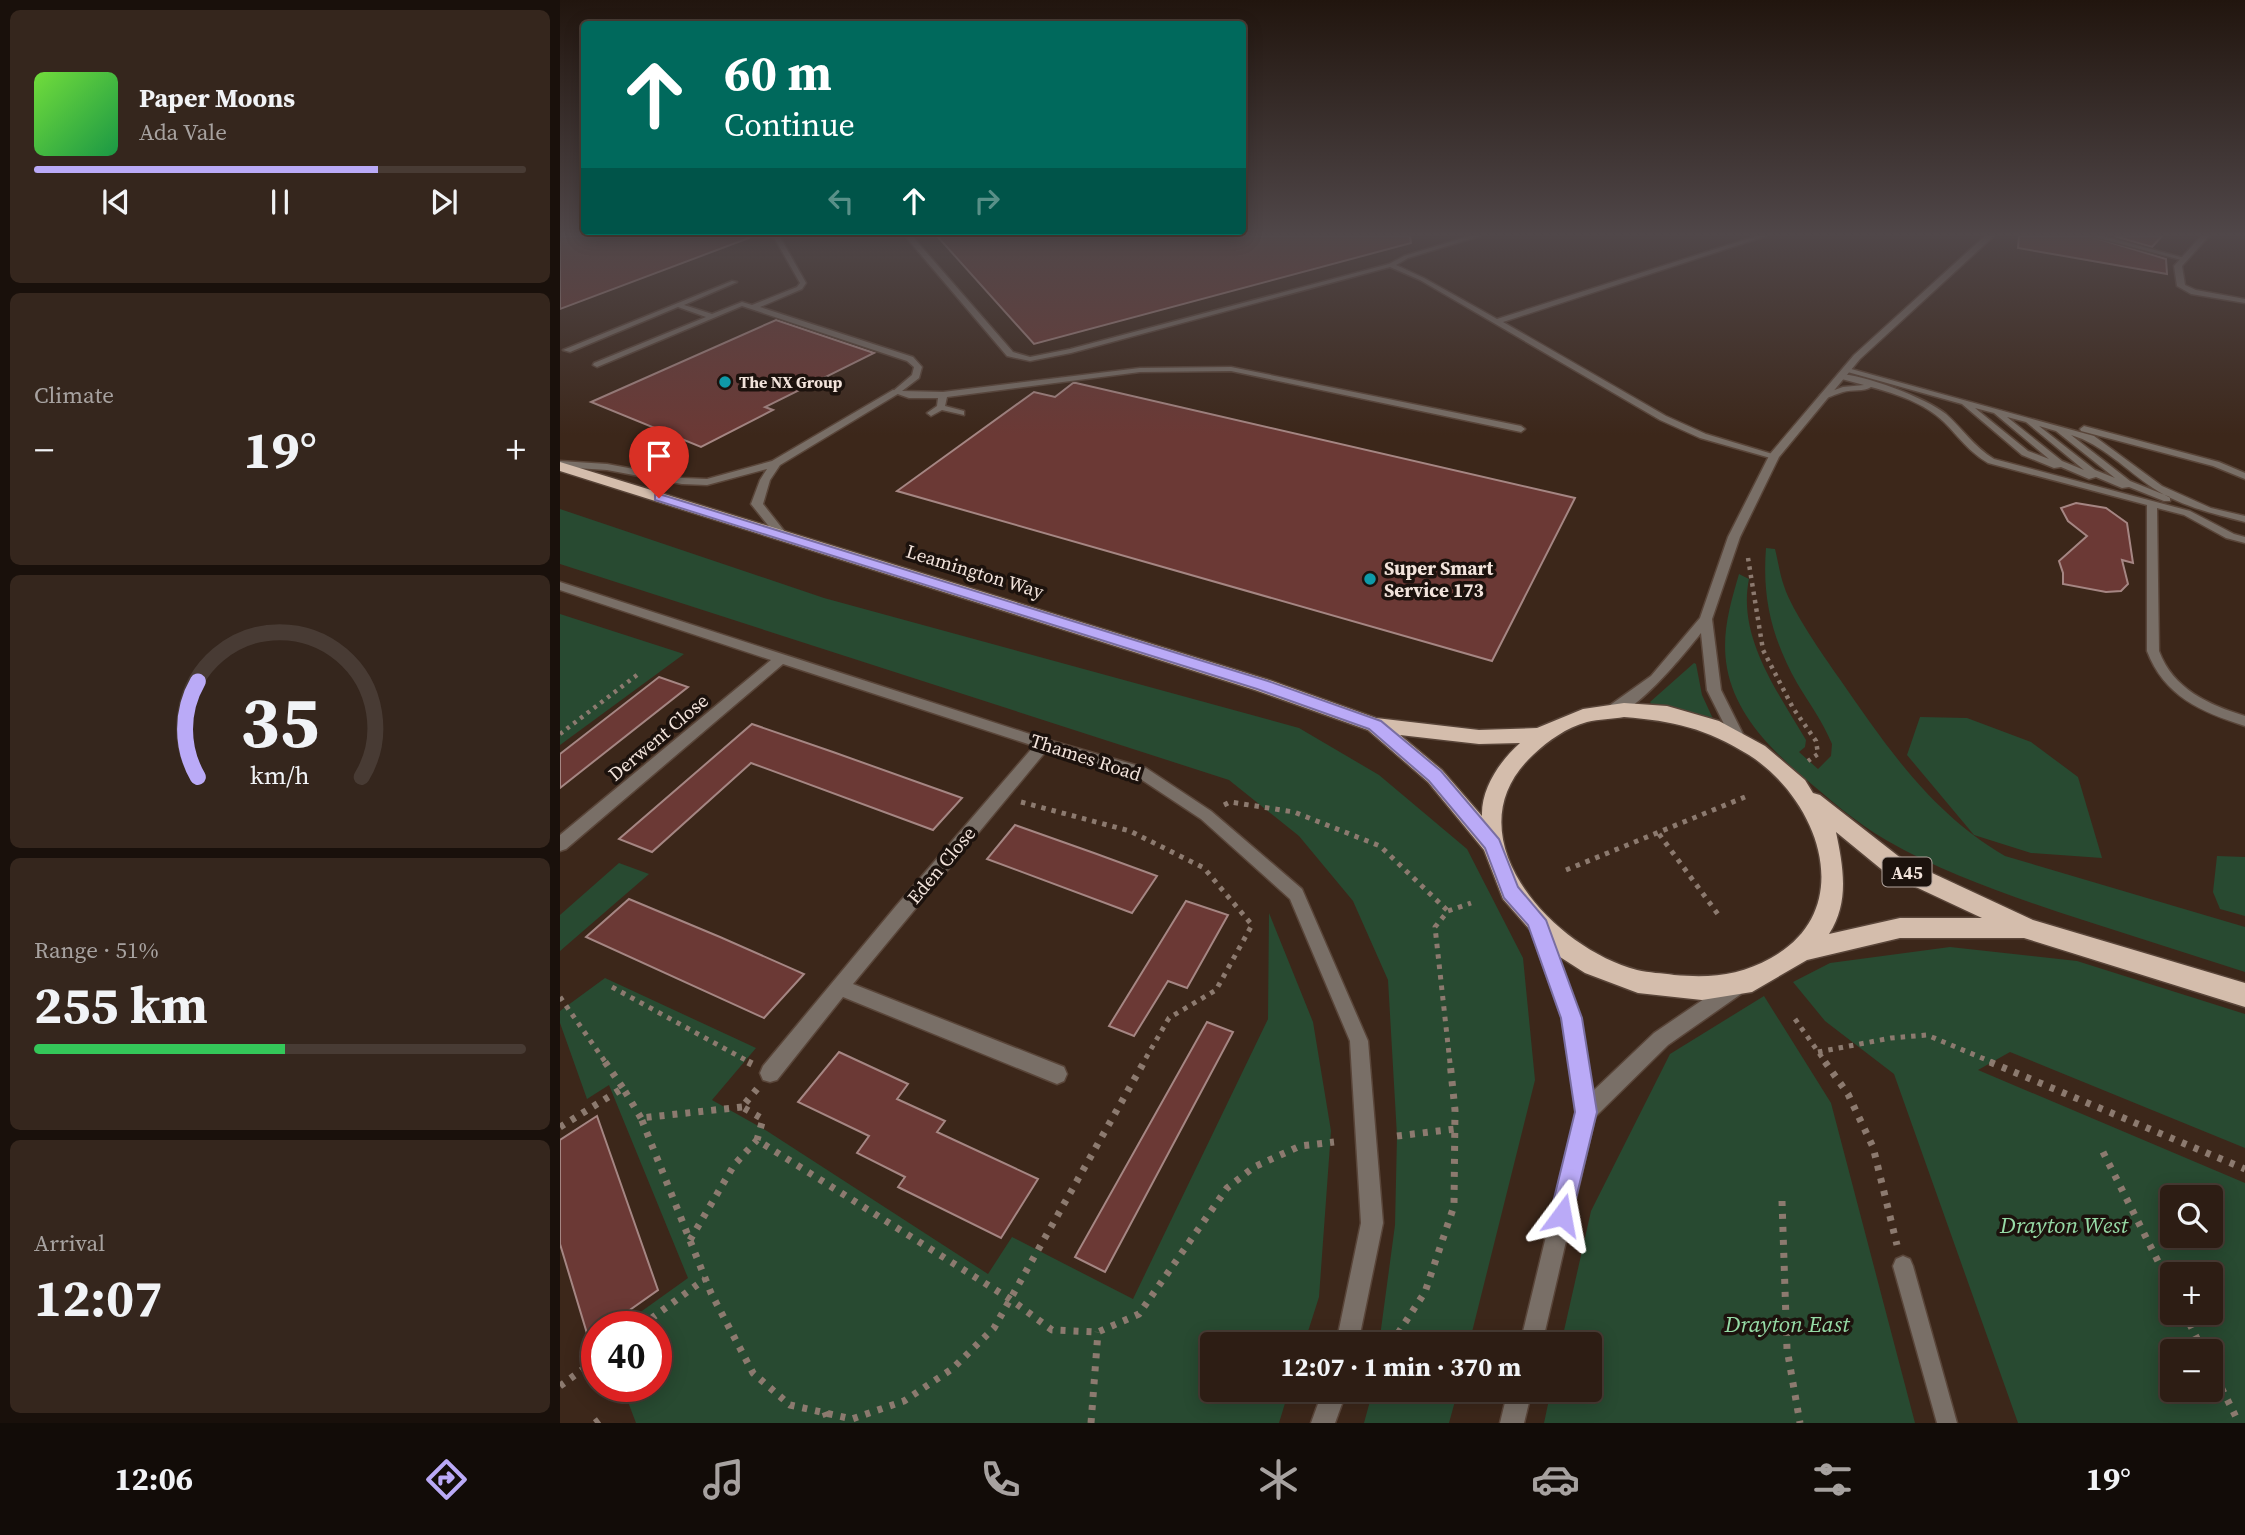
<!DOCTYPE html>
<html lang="en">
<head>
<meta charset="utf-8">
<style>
  :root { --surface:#2d1d14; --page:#35261d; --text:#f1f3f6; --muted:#a7a2a0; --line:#483b34; --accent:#baaaf7 }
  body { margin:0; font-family:"Source Serif 4",serif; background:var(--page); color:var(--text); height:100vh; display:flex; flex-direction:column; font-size:26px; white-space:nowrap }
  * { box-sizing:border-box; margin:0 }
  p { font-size:23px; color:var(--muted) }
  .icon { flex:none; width:38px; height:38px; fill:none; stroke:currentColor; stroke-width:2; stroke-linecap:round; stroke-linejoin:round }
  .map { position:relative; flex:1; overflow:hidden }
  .details { display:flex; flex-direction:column; gap:10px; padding:10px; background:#19100b; width:560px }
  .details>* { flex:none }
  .top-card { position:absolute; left:21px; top:21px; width:665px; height:214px; border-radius:7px; box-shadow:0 4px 18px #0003,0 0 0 2px var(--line); background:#00695c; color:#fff; overflow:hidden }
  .buttons { position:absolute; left:1600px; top:1185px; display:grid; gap:14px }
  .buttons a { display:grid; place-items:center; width:63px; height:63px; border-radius:7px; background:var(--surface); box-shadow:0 4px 18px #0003,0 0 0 2px var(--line); font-size:35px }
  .speed { position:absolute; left:21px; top:1311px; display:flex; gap:14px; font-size:35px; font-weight:700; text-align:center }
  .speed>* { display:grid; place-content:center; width:91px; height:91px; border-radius:50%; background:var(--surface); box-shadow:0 4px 18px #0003,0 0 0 2px var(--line); line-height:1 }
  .speed .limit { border:10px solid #d22; background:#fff; color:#111 }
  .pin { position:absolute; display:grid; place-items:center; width:60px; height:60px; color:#fff; margin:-72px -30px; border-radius:50% 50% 50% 0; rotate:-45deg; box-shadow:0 0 7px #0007 }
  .pin .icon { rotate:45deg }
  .me { position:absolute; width:77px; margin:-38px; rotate:13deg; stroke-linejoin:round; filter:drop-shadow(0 0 5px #0008) }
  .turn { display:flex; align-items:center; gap:24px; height:147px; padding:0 28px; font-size:32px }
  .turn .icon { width:91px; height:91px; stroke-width:2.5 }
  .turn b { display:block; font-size:49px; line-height:60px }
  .lanes { display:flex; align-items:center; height:66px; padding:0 28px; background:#0003; justify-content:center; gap:35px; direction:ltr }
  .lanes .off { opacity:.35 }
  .big { font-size:52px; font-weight:700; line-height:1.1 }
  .details .widget { flex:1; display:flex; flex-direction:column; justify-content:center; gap:10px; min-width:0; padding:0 24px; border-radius:10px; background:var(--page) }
  .details .dial { align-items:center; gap:0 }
  .dial svg { height:182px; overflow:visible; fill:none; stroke:var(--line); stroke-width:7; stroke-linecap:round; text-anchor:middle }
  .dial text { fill:var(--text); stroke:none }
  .song { display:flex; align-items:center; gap:21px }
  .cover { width:84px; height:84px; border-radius:10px; background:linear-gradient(135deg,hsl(100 70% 55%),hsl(140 70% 35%)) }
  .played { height:7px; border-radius:4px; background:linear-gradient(90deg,var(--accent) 70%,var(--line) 70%) }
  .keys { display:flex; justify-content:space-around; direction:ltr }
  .heat { display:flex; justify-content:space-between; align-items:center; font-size:38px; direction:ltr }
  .charge { height:10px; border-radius:5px; background:linear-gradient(90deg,#34c759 51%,var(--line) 0) }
  .trip { position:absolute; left:640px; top:1332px; width:402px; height:70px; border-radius:7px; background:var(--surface); box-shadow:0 4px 18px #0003,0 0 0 2px var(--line); font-weight:700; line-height:70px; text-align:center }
  .tabs { display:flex; height:112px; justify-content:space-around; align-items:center; background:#120c08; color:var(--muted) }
  .tabs .icon { width:49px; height:49px }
  .tabs .active { color:var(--accent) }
  .tabs b { font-size:32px; color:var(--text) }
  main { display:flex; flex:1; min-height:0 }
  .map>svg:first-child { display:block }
  .green { fill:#284a31; fill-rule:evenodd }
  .building { fill:#6b3935; stroke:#a58683; stroke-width:2 }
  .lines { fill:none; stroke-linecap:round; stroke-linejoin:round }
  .service-casing { stroke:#594539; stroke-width:3 }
  .minor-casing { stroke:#594539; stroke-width:3 }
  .tertiary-casing { stroke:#594539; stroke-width:3 }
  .trunk-casing { stroke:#594539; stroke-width:3 }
  .path-far2 { stroke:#8c7a6f; stroke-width:4.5; stroke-dasharray:3.5 5; stroke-linecap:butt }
  .path-far1 { stroke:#8c7a6f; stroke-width:5; stroke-dasharray:4.5 6; stroke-linecap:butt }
  .path { stroke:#8c7a6f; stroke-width:7; stroke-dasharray:5 8; stroke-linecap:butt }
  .service { fill:#796f67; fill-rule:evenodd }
  .minor { fill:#796f67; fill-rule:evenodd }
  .tertiary { fill:#796f67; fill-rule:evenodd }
  .trunk { fill:#d4bdac; fill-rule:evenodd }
  .route { fill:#baaaf7; stroke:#796ea1; stroke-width:2 }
  .culture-dot { fill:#0f9aa8; stroke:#1c120d; stroke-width:2.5 }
  .labels { text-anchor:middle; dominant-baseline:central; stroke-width:7; stroke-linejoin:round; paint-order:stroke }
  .far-poi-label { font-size:16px; font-weight:bold; fill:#f2e3db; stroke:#1c120d; text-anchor:start }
  .shield { fill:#1c120d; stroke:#b2a49d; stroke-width:2 }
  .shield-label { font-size:18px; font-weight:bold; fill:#f2e3db }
  .poi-label { font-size:19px; font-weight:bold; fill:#f2e3db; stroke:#1c120d; text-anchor:start }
  .street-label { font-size:19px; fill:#f2e3db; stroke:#1c120d }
  .near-park-label { font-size:23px; font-style:italic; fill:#96dba6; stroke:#1c120d }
</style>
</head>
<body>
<main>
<section class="details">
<div class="widget">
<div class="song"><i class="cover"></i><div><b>Paper Moons</b><p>Ada Vale</p></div></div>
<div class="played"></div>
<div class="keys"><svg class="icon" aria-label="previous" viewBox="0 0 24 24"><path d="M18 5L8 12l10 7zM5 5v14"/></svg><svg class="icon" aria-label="pause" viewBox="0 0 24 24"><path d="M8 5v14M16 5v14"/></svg><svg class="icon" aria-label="next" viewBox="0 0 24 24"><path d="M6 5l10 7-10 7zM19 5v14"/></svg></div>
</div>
<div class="widget"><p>Climate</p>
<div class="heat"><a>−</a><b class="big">19°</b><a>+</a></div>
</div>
<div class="widget dial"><svg viewBox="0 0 100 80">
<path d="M14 69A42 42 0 1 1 86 69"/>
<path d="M14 69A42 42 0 0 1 14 27" stroke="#baaaf7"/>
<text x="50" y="56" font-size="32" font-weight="700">35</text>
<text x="50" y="72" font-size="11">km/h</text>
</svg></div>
<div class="widget"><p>Range · 51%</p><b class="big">255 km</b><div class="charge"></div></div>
<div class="widget"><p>Arrival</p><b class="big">12:07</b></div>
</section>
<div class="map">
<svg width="1685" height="1423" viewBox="0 0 1685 1423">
  <rect width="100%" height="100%" fill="#3c271a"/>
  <!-- green -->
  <g class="green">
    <polygon points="0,509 264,598 739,728 819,775 907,849 963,958 975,1080 909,1344 819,1344 835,1225 837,1136 828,980 793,901 739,836 669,780 0,564"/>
    <path d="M1206,548L1215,549C1218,561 1220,575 1224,586C1232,611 1263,655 1279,678C1326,746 1371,813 1445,856L1685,927V972C1631,955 1577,937 1523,920C1456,898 1387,875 1326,840C1295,822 1268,798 1241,775C1208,747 1175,712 1167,668C1161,635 1170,605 1179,574L1189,579C1177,637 1218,692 1246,740L1245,747L1239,752L1258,769L1271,756L1272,744C1263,722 1249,703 1237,683C1212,638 1202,599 1206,548Z"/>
    <polygon points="0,614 124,654 0,745"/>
    <polygon points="1134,663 1136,664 1142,695 1154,721 1092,705 1090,702"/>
    <polygon points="1360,717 1407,718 1471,742 1518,777 1542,858 1471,853 1414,835 1347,755"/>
    <polygon points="1657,856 1685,857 1685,916 1660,909 1653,892"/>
    <polygon points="59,863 89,874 0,951 0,915"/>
    <polygon points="709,913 753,1022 771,1131 759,1297 744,1344 653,1344 653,1390 729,1390 719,1423 76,1423 62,1386 96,1386 96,1326 61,1326 128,1278 49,1085 27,1099 0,1023 0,1011 45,978 196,1048 152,1100 207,1131 428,1274 452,1237 573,1299 708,1019"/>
    <path d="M1390,947L1517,961L1685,1014V1148L1450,1052L1418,1070L1685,1183V1423H1458L1334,1074L1265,1021L1233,982L1270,963ZM1612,1197H1650V1236H1612ZM1612,1274H1650V1312H1612ZM1612,1351H1650V1390H1612Z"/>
    <polygon points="1204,996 1271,1103 1355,1423 984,1423 991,1390 1031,1390 1031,1344 1001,1344 1031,1211 1110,1054"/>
    <polygon points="813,1390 898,1390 889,1423 804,1423"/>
  </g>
  <!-- building -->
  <g class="building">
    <polygon points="0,236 188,236 189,238 0,309"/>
    <polygon points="377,236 850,236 851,243 474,344"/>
    <polygon points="1459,236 1529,236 1606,259 1607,274 1458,248"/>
    <polygon points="1554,236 1602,236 1592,247"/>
    <polygon points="216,320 314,353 205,407 213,410 141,447 31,402"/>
    <polygon points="513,383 516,383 1015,498 932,661 337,491 474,392 495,397"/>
    <polygon points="1516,503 1546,508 1567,523 1573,563 1562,560 1568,584 1561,591 1546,592 1503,584 1503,573 1499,561 1527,536 1508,521 1501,508"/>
    <polygon points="99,677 128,687 0,788 0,754"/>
    <polygon points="192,724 273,752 402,798 373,830 191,763 92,852 59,839"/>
    <polygon points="455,825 534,853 597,876 572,913 427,859"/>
    <polygon points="69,899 160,937 244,974 204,1018 26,937"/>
    <polygon points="626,901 668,915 627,988 608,981 574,1036 549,1026"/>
    <polygon points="647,1022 673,1032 545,1272 515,1257"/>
    <polygon points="279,1052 348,1084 337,1099 385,1121 377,1132 478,1179 441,1238 338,1187 345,1177 297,1153 309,1136 238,1102"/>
    <polygon points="37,1116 98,1290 47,1326 37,1326 37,1334 29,1340 0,1244 0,1140"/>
  </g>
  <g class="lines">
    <!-- service casing -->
    <g class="service-casing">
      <g id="service">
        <polygon points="210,236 220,237 246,283 242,289 200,307 353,357 362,367 359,378 342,391 383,392 580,368 671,367 961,426 965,429 961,432 671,371 580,372 387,397 385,406 404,411 404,415 382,410 371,416 367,413 377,406 378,398 349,398 332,392 352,375 354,367 347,361 182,306 37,367 33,365 34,363 146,317 118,307 10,352 3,350 172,281 177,282 124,305 152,314 182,302 192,305 237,287 240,283 215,239"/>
        <polygon points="345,236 352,236 453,352 470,357 510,349 829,264 844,256 909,236 920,236 848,258 836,265 864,278 937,319 1196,236 1206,236 943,322 1106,416 1146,434 1219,456 1214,459 1140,438 1100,420 860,280 830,267 511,353 470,361 447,356"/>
        <polygon points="1531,236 1543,236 1628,259 1625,261"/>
        <path d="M1284,367L1534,436L1602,486L1651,508L1685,516V522C1654,514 1620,506 1593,488C1566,470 1542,444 1511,435L1570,481L1610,497V501H1604L1569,487L1562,488L1536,477L1529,479L1501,467L1494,468L1462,455L1402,404L1284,371ZM1415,408L1434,413L1489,459L1468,451ZM1447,417L1466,422L1524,470L1502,461ZM1479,426L1496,431L1555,478L1535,470Z"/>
        <path d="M1278,374C1303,374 1366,398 1386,414C1403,429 1414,447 1434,459L1630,511L1674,534L1685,537V543L1666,538L1624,515L1597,508L1599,651C1613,689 1649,705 1685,716V726C1641,712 1604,696 1587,651V505L1428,463C1409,452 1399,437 1384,422C1364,403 1337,394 1311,387C1304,392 1292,389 1283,392C1275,394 1268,399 1260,399V395L1283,387L1304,385L1278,378Z"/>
        <polygon points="1524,426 1659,462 1685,473 1685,479 1653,466 1521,431 1520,429"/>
        <polygon points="1343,1256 1350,1259 1353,1266 1397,1423 1377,1423 1333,1266 1336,1259"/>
      </g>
    </g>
    <!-- minor casing -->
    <g class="minor-casing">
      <g id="minor">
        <path d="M1425,236H1434L1300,359L1219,457L1180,537L1152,619L1161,690L1186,740L1184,744H1174L1147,690L1141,633C1126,652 1070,722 1046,716L1044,712L1046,708L1091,676L1140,618L1168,537L1210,454L1294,355Z"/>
        <polygon points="1641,236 1649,236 1622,266 1625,285 1636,290 1685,299 1685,303 1631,294 1617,286 1614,266"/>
        <polygon points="333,390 341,392 220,465 210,480 203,504 229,537 223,540 219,539 191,504 200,480 207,469 147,485 122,484 47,470 0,467 0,461 47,464 122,478 147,479 212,461"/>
        <polygon points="0,582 485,739 586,768 651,811 742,889 808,1041 823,1223 798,1344 776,1344 801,1223 790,1041 730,899 641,819 576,776 487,750 293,984 504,1067 507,1074 504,1081 497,1084 283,997 217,1080 210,1082 203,1080 200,1073 203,1066 336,906 474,746 223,664 6,849 0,851 0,835 211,660 0,590"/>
        <polygon points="763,1390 787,1390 775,1423 751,1423"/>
      </g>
    </g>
    <!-- tertiary casing -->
    <g class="tertiary-casing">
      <g id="tertiary">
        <polygon points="980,923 986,926 989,931 1020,1018 1032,1092 1094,1033 1169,982 1175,980 1181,982 1184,988 1181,994 1108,1045 1035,1117 982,1344 960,1344 1016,1112 1002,1018 971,931 974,926"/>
        <polygon points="948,1390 972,1390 964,1423 940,1423"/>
      </g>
    </g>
    <!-- trunk casing -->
    <g class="trunk-casing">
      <path id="trunk" d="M0,462L709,680L816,718L919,730L977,728L1023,709L1064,703L1107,706L1159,721L1205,746L1245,780L1253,793L1260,795L1342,859L1473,920L1685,983V1007L1464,938H1340L1247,960L1192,992L1142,1000L1078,993L1025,973L986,948L943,899L924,850L868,782L808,730L695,690L0,471ZM1064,717C1114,721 1145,728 1189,755C1259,800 1299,909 1211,958C1179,976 1150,978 1114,975C1102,973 1089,973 1077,970C992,948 888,834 973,755C989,740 1006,728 1027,722C1039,719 1052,719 1064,717ZM840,735L919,744L960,743C940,761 921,788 922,816L882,770ZM1276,832L1326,873L1422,918H1340L1269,934C1290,902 1283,866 1276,832Z"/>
    </g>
    <!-- path-far2 -->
    <g class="path-far2">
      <polyline points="1188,558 1203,650 1233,708 1256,741 1258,754 1248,761"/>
      <polyline points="0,734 77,675"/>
    </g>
    <!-- path-far1 -->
    <g class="path-far1">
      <polyline points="461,802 570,831 644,868 692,925 656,990 609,1018 583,1063"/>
      <polyline points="664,805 670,802 734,812 820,846 888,911"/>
      <polyline points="1099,834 1160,917"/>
      <polyline points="1006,870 1185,797"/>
      <polyline points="52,987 191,1063"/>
      <polyline points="0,997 46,1063"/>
      <polyline points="1235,1019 1266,1063"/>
      <polyline points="1258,1052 1331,1038 1367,1035 1434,1063"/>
      <polyline points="890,1063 875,927 888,911 911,903"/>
    </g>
    <!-- path -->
    <g class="path">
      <polyline points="45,1062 63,1088"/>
      <polyline points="188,1062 192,1064"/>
      <polyline points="1265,1062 1288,1094 1313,1147 1337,1245"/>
      <polyline points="1430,1062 1685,1169"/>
      <polyline points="197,1089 182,1107 203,1119 197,1140 450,1299 492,1330 538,1332 579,1314 667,1188 694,1167 740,1146 774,1142"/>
      <polyline points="182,1107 81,1118 151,1293 193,1373 230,1405 292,1419 344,1401 392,1369 434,1328 584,1062"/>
      <polyline points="0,1127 63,1088 81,1118"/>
      <polyline points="837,1136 895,1129"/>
      <polyline points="1543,1152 1612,1289"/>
      <polyline points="1222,1201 1227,1349 1240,1423"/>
      <polyline points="130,1240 174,1165 197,1140"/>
      <polyline points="1624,1312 1643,1351"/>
      <polyline points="81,1326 145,1279"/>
      <polyline points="831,1344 865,1292 894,1206 895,1110 890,1062"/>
      <polyline points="1650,1365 1679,1423"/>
      <polyline points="0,1386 37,1359"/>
      <polyline points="265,1412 269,1423"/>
      <polyline points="35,1423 43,1417"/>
      <polyline points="531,1423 538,1332"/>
    </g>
    <!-- service -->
    <use href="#service" class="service"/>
    <!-- minor -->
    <use href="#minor" class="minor"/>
    <!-- tertiary -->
    <use href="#tertiary" class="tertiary"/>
    <!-- trunk -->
    <use href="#trunk" class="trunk"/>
  </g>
  <!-- sky -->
  <linearGradient id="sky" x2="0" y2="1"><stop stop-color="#21150e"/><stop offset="0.54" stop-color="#504749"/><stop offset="1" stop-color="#504749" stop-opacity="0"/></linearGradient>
  <rect width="1685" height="435" fill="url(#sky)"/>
  <!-- route -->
  <polygon class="route" points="99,494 708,681 821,721 881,771 939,839 958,887 986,920 1022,1018 1037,1112 1010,1223 1002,1227 993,1223 990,1215 1015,1112 1001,1018 968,925 944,898 925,848 869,781 809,729 697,689 95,500 95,495"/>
  <!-- markers -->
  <g class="culture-dot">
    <circle cx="165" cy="382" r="7"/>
    <circle cx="810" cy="579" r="7"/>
  </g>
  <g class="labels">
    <!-- far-poi labels -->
    <g class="far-poi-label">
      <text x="179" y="382">The NX Group</text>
    </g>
    <!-- shield labels -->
    <rect class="shield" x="1322.5" y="857.5" width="49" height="29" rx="5"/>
    <g class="shield-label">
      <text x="1347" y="872">A45</text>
    </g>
    <!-- poi labels -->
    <g class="poi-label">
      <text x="824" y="568">Super Smart<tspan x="824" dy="22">Service 173</tspan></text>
    </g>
    <!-- street labels -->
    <g class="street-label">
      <text transform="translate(415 571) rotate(17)">Leamington Way</text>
      <text transform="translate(98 737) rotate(-40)">Derwent Close</text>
      <text transform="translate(526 757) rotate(18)">Thames Road</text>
      <text transform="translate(381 865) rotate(-50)">Eden Close</text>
    </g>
    <!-- near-park labels -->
    <g class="near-park-label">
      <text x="1504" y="1225">Drayton West</text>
      <text x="1227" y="1324">Drayton East</text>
    </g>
  </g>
</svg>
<div class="buttons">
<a><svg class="icon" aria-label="search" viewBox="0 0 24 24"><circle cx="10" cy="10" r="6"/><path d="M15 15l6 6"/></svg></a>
<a>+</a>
<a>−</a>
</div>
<div class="speed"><div class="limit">40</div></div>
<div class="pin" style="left:99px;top:498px;background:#d93025"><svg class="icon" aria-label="arrive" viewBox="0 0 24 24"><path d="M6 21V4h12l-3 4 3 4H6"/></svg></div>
<svg class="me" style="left:1002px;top:1215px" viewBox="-20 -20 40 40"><path d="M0-17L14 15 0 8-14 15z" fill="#baaaf7" stroke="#fff" stroke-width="4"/></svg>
<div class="trip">12:07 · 1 min · 370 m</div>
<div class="top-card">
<div class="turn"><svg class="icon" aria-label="ahead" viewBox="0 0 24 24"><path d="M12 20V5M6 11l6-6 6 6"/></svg><div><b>60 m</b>Continue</div></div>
<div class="lanes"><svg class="icon off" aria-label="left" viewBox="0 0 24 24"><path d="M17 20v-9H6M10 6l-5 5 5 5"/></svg><svg class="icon" aria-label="ahead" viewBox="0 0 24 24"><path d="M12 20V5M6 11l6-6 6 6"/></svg><svg class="icon off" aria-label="right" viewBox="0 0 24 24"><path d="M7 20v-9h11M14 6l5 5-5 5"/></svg></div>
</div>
</div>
</main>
<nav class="tabs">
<b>12:06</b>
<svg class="icon active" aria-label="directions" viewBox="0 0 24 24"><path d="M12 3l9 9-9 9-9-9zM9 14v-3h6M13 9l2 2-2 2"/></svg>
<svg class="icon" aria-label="music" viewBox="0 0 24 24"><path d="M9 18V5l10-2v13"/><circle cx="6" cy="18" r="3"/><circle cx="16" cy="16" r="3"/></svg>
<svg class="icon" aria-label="phone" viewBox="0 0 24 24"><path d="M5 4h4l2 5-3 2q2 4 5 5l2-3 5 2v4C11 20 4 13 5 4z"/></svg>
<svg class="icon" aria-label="climate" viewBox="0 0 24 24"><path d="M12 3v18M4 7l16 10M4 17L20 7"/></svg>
<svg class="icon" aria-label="car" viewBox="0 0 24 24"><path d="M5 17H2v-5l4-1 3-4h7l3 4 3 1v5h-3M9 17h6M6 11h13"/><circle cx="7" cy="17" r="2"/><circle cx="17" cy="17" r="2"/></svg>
<svg class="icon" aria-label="filters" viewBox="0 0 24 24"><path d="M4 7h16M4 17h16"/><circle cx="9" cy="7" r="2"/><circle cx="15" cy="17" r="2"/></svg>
<b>19°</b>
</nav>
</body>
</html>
